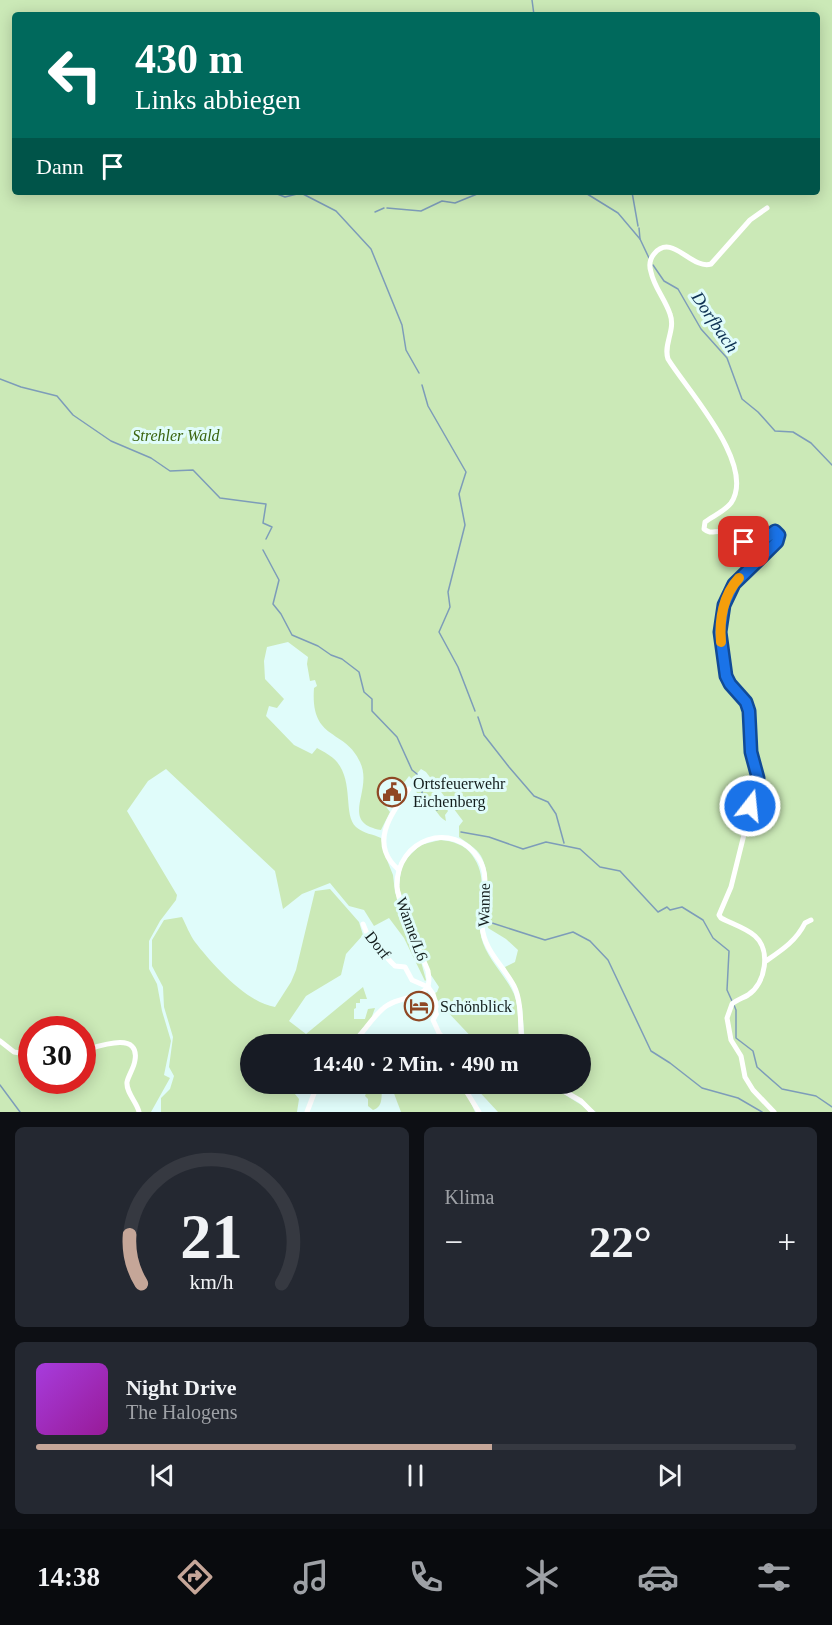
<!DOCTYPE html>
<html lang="de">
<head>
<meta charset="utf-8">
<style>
  :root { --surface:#171b24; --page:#242831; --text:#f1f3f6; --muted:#9ea1a6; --line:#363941; --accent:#c5a698 }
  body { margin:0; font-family:Georgia,serif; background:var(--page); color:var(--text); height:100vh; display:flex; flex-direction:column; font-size:22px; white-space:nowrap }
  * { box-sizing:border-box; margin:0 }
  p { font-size:20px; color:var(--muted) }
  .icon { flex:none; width:33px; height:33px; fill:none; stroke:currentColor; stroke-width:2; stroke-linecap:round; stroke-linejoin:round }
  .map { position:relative; height:1112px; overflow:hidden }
  .side { display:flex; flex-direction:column; gap:15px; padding:15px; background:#0d0f14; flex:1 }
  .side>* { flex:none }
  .banner { position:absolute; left:12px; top:12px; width:808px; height:183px; border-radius:6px; box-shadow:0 3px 15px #0003; background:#00695c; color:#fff; overflow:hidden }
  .speed { position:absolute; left:18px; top:1016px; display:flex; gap:12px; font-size:30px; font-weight:700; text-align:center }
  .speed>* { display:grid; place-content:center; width:78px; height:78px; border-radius:50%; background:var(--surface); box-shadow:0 3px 15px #0003; line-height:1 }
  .speed .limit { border:9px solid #d22; background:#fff; color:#111 }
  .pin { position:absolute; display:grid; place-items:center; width:51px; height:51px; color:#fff; margin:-26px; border-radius:12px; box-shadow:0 3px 9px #0006 }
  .me { position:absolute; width:66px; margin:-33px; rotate:16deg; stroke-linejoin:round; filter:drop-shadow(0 0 4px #0008) }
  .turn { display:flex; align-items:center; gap:21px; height:126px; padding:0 24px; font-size:27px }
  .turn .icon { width:78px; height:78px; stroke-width:2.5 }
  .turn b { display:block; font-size:42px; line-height:51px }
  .then { display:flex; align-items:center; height:57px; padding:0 24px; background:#0003; gap:12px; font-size:22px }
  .big { font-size:45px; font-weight:600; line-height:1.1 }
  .side .tile { flex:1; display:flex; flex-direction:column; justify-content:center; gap:9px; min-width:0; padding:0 21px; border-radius:9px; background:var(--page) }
  .side .dial { align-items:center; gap:0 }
  .dial svg { height:156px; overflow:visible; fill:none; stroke:var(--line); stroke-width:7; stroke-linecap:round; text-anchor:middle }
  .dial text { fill:var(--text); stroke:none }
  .song { display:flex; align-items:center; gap:18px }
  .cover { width:72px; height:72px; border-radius:9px; background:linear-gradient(135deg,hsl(280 70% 55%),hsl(300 70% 35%)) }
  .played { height:6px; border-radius:3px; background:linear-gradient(90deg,var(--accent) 60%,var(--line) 60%) }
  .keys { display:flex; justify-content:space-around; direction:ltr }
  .heat { display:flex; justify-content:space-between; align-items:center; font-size:33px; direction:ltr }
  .side .tiles { flex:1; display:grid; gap:15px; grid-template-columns:1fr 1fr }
  .tile:last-child { grid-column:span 2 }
  .trip { position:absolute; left:240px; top:1034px; width:351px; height:60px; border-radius:30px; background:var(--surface); box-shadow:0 3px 15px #0003; font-weight:600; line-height:60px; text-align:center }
  .menu { display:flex; height:96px; justify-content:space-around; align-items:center; background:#090b0e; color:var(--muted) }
  .menu .icon { width:42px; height:42px }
  .menu .active { color:var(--accent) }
  .menu b { font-size:27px; color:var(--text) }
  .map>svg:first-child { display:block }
  .green { fill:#cbe9b7; fill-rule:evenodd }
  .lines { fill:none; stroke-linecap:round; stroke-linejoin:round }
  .stream { stroke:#7d9cb9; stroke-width:1.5 }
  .minor { stroke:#fff; stroke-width:5 }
  .route-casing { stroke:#114b97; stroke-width:15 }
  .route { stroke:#1a73e8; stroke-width:10 }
  .slow { stroke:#f59e0b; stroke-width:10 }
  .labels { text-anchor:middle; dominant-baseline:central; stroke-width:6; stroke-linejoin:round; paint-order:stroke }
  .park-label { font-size:16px; font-style:italic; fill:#3a640f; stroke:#e0fcfa }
  .poi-label { font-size:16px; fill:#141e1d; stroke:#e0fcfa; text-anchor:start }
  .street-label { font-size:16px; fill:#141e1d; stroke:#e0fcfa }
  .water-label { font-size:18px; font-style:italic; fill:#0d3152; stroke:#e0fcfa }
</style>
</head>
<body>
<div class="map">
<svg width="832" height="1112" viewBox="0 0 832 1112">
  <rect width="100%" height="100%" fill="#e0fcfa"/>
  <!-- green -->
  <g class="green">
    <path d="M0,0H832V1112H596L570,1092L554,1083H580V1044H525L522,1007L505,967L515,962L518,950L506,939L488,928C483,905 493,878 481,856C476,848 466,842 459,837V826L463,821L426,772L421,769L412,779L409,776L403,784L391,777L378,796L390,812L381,830C338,822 374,791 360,762C345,728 310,742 314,688L317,686L315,680L310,681L307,664L308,657L288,642L267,647L264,661L265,679L284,699L277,708L269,706L266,716L294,745L312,754L317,748C324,752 332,756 337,762C354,783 343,815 356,827C364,834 373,834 381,838L385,855L393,875L395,892L413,942L411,944L420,958L426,980L425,981L404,938L389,918L374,926L364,910L349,906L330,883L302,894L283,909L275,871L166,769L148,781L127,811L177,895L176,900L160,921L149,941V969L157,984L162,1011L171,1041L164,1075L170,1078L151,1112H0ZM15,15H818V192H15ZM32,1029H82V1080H32Z"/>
    <path d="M429,781L448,811L445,815L446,821C440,818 439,814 435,810C426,802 415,799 416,786L422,782Z"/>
    <path d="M440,840C453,841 465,845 472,855C493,883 472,913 483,943C490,962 506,976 514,994C520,1009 517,1028 520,1044H478L443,1007L433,994L437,992L439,987L431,975L399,888L401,868L406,859L420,845Z"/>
    <path d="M330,889L359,922L363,935L346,954L341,975L306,996L289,1021L306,1034L363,987L367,999H360V1003H356V1008L354,1009V1019H365L368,1009L375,1008L371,1019L352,1040L343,1034L336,1040L339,1044H333L332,1042L329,1044H250V1083H291V1089L299,1099L297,1112H161V1098L170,1089L174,1076L169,1067L173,1037L164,1007L163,987L152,966V940L164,920L182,917C186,925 190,935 195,942C212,964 247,1003 275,1007L291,982L296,970L315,891Z"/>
    <path d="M370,1083L383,1084C380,1094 385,1106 373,1110L368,1106V1099L365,1096Z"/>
    <polygon points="390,1083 462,1083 475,1112 401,1112"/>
    <polygon points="477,1083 546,1083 583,1106 589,1112 498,1112 474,1086"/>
  </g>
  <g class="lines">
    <!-- stream -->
    <g class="stream">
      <polyline points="532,0 534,15"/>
      <polyline points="272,192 285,197 301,193 336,211 371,249 402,325 406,350 419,373"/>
      <polyline points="584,192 618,213 640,239"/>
      <polyline points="632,192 638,226"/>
      <polyline points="387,208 421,211 442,201 455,203 482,192"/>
      <polyline points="375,212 384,208"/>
      <polyline points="639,228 640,239 649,258"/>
      <polyline points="653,265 664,281 678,289 701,329 727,358 742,399 758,412 775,431 793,432 811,443 832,465"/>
      <polyline points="0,379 21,387 57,396 73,415 111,441 151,458 170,471 193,470 220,498 266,504 263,523 272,527 266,539"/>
      <polyline points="422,385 428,406 466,472 459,494 465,525 448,592 450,607 439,632 458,667 475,711"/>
      <polyline points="263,550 279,580 273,604 281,614 292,635 318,646 331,655 342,659 359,672 364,692 372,699 372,711 397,737 412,770 417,774"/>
      <polyline points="478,717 484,735 509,767 534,796 548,802 556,814 564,843"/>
      <polyline points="420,777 424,782 421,798 437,810"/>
      <polyline points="461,832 489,837 523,849 546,842 580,849 600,867 620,871 658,912 667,907 670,910 682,907 703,920 713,938 729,951 727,990 732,1001"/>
      <polyline points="489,922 545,940 573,932 590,941 608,960 651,1051 670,1063 702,1088 738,1098 762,1112"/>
      <polyline points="734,1005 736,1010 736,1038 753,1051 757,1067 782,1089 816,1096 832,1107"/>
      <polyline points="0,1085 20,1112"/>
    </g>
    <!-- minor -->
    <g class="minor">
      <path d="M767,208L750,220L711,264C691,270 672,232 654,254C650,259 649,266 651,272C654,287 665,299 670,314C676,330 663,344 668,359C687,390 757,465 731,503C725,511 713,516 705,522L704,529C711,535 715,530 723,532C735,534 743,545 756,543C765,543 768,533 777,532L779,535L774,544L734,584L727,596L722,615L720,632L726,676L730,684L746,702L749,711L751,752L758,778L731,887L719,915L721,918C732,924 746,928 755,936C771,950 766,983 748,995C743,998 737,1000 732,1004L727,1018L731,1040L741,1056L745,1077L753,1090L774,1112"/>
      <path d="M399,870C368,844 391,814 409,789"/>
      <polyline points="363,924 368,936 391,962 395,966 405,967 412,980 428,987 433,994 438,1011 433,1020 439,1033 448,1044"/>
      <path d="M766,961C782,950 796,941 805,923L811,920"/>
      <path d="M428,987L429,980L428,971C420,951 398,905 397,886C396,839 453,819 479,859C492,879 479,904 482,926C484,951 503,965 514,986C522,1002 520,1026 522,1044"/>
      <polyline points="0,1041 14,1052 32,1055"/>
      <path d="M352,1044C364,1033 375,1012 388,1005C401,997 418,999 428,987"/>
      <path d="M82,1051C97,1047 140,1030 135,1060C134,1068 129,1074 127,1082C126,1093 137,1102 139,1112"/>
      <polyline points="463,1083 466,1091 479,1112"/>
      <polyline points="550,1083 581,1101 592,1112"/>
      <polyline points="307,1112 318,1083"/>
    </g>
  </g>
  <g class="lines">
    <!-- route casing -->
    <g class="route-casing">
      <polyline id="route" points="744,542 759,543 775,531 779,535 777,542 734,584 724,605 720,632 726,676 730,684 746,702 749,711 751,752 758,778 750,806"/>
    </g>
    <!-- route -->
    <use href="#route" class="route"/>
    <!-- slow -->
    <path class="slow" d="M721,642C719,620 723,595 739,578"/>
  </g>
  <!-- icons -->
  <defs>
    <g id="civic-ring" transform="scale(1.5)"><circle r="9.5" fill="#e0fcfa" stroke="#8f4824" stroke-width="1.5"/><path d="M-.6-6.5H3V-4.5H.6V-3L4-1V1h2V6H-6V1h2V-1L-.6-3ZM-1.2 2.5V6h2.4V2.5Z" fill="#8f4824"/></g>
    <g id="hotel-ring" transform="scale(1.5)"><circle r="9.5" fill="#e0fcfa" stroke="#8f4824" stroke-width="1.5"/><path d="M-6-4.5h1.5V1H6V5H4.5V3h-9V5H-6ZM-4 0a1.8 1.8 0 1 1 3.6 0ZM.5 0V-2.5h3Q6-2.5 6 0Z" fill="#8f4824"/></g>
  </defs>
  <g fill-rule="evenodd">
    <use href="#civic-ring" x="392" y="792"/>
    <use href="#hotel-ring" x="419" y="1006"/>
  </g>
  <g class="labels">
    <!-- park labels -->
    <g class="park-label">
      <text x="176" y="435">Strehler Wald</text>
    </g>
    <!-- poi labels -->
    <g class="poi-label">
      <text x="413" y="783">Ortsfeuerwehr<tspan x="413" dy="18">Eichenberg</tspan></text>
      <text x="440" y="1006">Schönblick</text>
    </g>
    <!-- street labels -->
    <g class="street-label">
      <text transform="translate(484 905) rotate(-89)">Wanne</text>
      <text transform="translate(412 929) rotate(70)">Wanne/L6</text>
      <text transform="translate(378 945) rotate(52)">Dorf</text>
    </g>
    <!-- water labels -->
    <g class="water-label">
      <text transform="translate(715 322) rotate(56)">Dorfbach</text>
    </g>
  </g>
</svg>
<div class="speed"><div class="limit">30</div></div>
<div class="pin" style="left:744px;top:542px;background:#d93025"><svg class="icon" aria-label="arrive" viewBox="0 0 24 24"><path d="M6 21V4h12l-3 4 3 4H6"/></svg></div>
<svg class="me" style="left:750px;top:806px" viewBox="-20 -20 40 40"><circle r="17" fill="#1a73e8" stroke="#fff" stroke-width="3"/><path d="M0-11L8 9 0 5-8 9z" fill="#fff"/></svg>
<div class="trip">14:40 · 2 Min. · 490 m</div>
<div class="banner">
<div class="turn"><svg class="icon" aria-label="left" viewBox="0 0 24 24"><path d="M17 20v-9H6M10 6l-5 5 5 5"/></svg><div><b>430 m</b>Links abbiegen</div></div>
<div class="then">Dann<svg class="icon" aria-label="arrive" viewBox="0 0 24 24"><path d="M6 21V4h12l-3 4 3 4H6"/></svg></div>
</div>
</div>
<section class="side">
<div class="tiles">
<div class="tile dial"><svg viewBox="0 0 100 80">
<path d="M14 69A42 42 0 1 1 86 69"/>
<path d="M14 69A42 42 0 0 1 8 44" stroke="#c5a698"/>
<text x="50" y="56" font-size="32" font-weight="700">21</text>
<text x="50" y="72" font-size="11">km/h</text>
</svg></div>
<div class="tile"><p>Klima</p>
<div class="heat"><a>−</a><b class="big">22°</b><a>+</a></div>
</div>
<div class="tile">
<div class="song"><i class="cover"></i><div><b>Night Drive</b><p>The Halogens</p></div></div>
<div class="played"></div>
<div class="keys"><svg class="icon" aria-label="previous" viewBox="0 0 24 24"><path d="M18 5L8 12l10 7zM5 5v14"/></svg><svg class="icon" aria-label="pause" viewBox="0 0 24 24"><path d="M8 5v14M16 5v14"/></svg><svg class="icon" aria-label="next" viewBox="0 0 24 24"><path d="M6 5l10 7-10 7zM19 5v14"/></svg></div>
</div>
</div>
</section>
<nav class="menu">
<b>14:38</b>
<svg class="icon active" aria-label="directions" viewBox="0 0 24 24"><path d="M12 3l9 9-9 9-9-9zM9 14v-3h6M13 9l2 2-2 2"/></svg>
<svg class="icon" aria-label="music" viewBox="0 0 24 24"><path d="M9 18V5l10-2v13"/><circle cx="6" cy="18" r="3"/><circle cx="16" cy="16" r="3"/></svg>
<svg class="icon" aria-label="phone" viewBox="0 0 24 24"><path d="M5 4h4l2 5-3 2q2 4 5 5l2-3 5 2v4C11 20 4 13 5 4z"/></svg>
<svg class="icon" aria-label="climate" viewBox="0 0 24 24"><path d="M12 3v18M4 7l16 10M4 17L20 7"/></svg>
<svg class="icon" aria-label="car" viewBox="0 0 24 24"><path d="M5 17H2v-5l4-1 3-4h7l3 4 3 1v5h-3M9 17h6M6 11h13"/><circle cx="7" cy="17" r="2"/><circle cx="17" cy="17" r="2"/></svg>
<svg class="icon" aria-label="filters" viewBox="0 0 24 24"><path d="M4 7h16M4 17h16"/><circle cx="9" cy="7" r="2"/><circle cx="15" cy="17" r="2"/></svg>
</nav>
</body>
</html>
